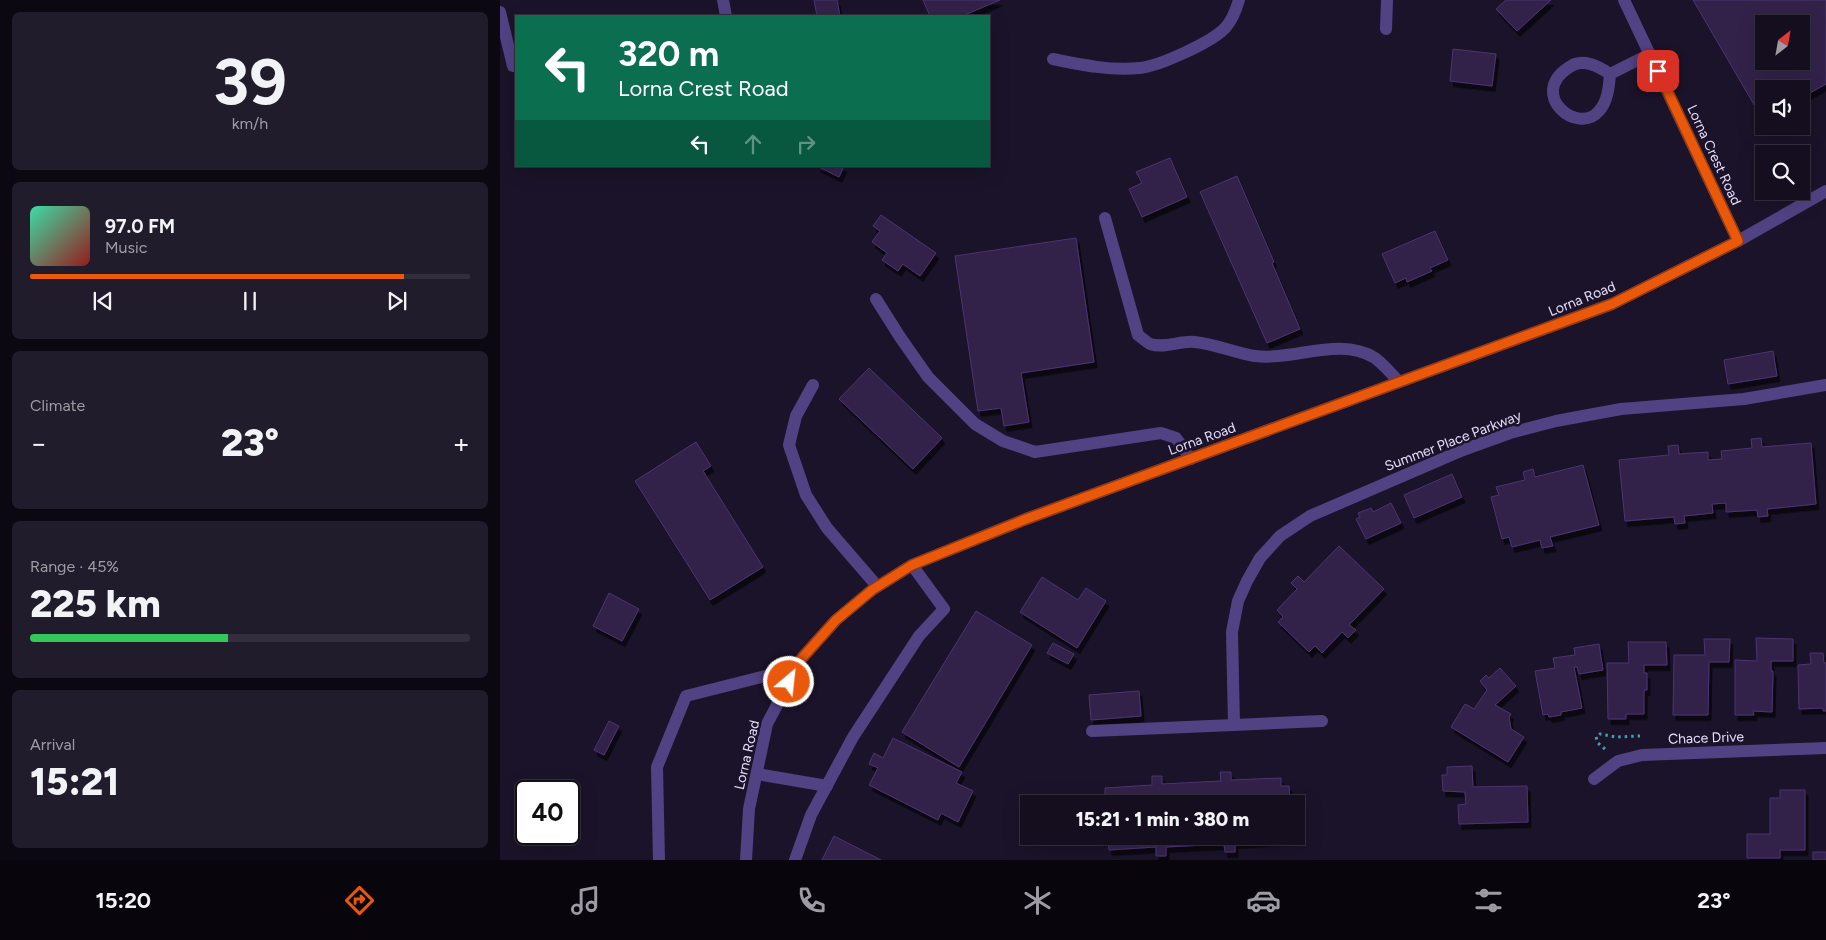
<!DOCTYPE html>
<html lang="en">
<head>
<meta charset="utf-8">
<style>
  :root { --surface:#140e1f; --page:#211c2c; --text:#f1f3f6; --muted:#9d9ca4; --line:#332e3d; --accent:#ea580c }
  body { margin:0; font-family:Figtree,sans-serif; background:var(--page); color:var(--text); height:100vh; display:flex; flex-direction:column; font-size:19px; white-space:nowrap }
  * { box-sizing:border-box; margin:0 }
  p { font-size:16px; color:var(--muted) }
  .icon { flex:none; width:28px; height:28px; fill:none; stroke:currentColor; stroke-width:2; stroke-linecap:round; stroke-linejoin:round }
  .map { position:relative; flex:1; overflow:hidden }
  .panel { display:flex; flex-direction:column; gap:12px; padding:12px; background:#0b0811; width:500px }
  .panel>* { flex:none }
  .hud { position:absolute; left:15px; top:15px; width:475px; height:152px; border-radius:0px; box-shadow:0 5px 20px #0002,0 0 0 1px var(--line); background:#0b6e4f; color:#fff; overflow:hidden }
  .needle { width:32px; rotate:31deg }
  .buttons { position:absolute; left:1255px; top:15px; display:grid; gap:10px }
  .buttons a { display:grid; place-items:center; width:55px; height:55px; border-radius:0px; background:var(--surface); box-shadow:0 5px 20px #0002,0 0 0 1px var(--line); font-size:25px }
  .speed { position:absolute; left:15px; top:780px; display:flex; gap:10px; font-size:25px; font-weight:700; text-align:center }
  .speed>* { display:grid; place-content:center; width:65px; height:65px; border-radius:50%; background:var(--surface); box-shadow:0 5px 20px #0002,0 0 0 1px var(--line); line-height:1 }
  .speed .limit { border:2px solid #111; border-radius:8px; background:#fff; color:#111 }
  .pin { position:absolute; display:grid; place-items:center; width:42px; height:42px; color:#fff; margin:-21px; border-radius:10px; box-shadow:0 2px 8px #0006 }
  .me { position:absolute; width:55px; margin:-28px; rotate:28deg; stroke-linejoin:round; filter:drop-shadow(0 0 4px #0008) }
  .turn { display:flex; align-items:center; gap:18px; height:105px; padding:0 20px; font-size:22px }
  .turn .icon { width:65px; height:65px; stroke-width:2.5 }
  .turn b { display:block; font-size:35px; line-height:42px }
  .lanes { display:flex; align-items:center; height:48px; padding:0 20px; background:#0003; justify-content:center; gap:25px; direction:ltr }
  .lanes .off { opacity:.35 }
  .big { font-size:38px; font-weight:800; line-height:1.1 }
  .panel .widget { flex:1; display:flex; flex-direction:column; justify-content:center; gap:8px; min-width:0; padding:0 18px; border-radius:8px; background:var(--page) }
  .panel .dial { align-items:center; gap:0 }
  .dial b { font-size:65px; line-height:1 }
  .song { display:flex; align-items:center; gap:15px }
  .cover { width:60px; height:60px; border-radius:8px; background:linear-gradient(135deg,hsl(160 70% 55%),hsl(0 70% 35%)) }
  .played { height:5px; border-radius:2px; background:linear-gradient(90deg,var(--accent) 85%,var(--line) 85%) }
  .keys { display:flex; justify-content:space-around; direction:ltr }
  .heat { display:flex; justify-content:space-between; align-items:center; font-size:28px; direction:ltr }
  .charge { height:8px; border-radius:4px; background:linear-gradient(90deg,#34c759 45%,var(--line) 0) }
  .trip { position:absolute; left:520px; top:795px; width:285px; height:50px; border-radius:0px; background:var(--surface); box-shadow:0 5px 20px #0002,0 0 0 1px var(--line); font-weight:800; line-height:50px; text-align:center }
  .tabs { display:flex; height:80px; justify-content:space-around; align-items:center; background:#08060c; color:var(--muted) }
  .tabs .icon { width:35px; height:35px }
  .tabs .active { color:var(--accent) }
  .tabs b { font-size:22px; color:var(--text) }
  main { display:flex; flex:1; min-height:0 }
  .map>svg:first-child { display:block }
  .building { fill:#302049; stroke:#4d3473; fill-rule:evenodd; filter:url(#shadow) }
  .lines { fill:none; stroke-linecap:round; stroke-linejoin:round }
  .path { stroke:#3aa3b4; stroke-width:3; stroke-dasharray:2.5 4; stroke-linecap:butt }
  .minor { stroke:#514284; stroke-width:12 }
  .route-casing { stroke:#983908; stroke-width:12 }
  .route { stroke:#ea580c; stroke-width:9 }
  .labels { text-anchor:middle; dominant-baseline:central; stroke-width:5; stroke-linejoin:round; paint-order:stroke }
  .street-label { font-size:14px; fill:#e7ddfc; stroke:#1b1329 }
</style>
</head>
<body>
<main>
<section class="panel">
<div class="widget dial"><b>39</b><p>km/h</p></div>
<div class="widget">
<div class="song"><i class="cover"></i><div><b>97.0 FM</b><p>Music</p></div></div>
<div class="played"></div>
<div class="keys"><svg class="icon" aria-label="previous" viewBox="0 0 24 24"><path d="M18 5L8 12l10 7zM5 5v14"/></svg><svg class="icon" aria-label="pause" viewBox="0 0 24 24"><path d="M8 5v14M16 5v14"/></svg><svg class="icon" aria-label="next" viewBox="0 0 24 24"><path d="M6 5l10 7-10 7zM19 5v14"/></svg></div>
</div>
<div class="widget"><p>Climate</p>
<div class="heat"><a>−</a><b class="big">23°</b><a>+</a></div>
</div>
<div class="widget"><p>Range · 45%</p><b class="big">225 km</b><div class="charge"></div></div>
<div class="widget"><p>Arrival</p><b class="big">15:21</b></div>
</section>
<div class="map">
<svg width="1326" height="860" viewBox="0 0 1326 860">
  <defs>
    <filter id="shadow"><feDropShadow dx="3" dy="5.5" stdDeviation="0" flood-color="#0009"/></filter>
  </defs>
  <rect width="100%" height="100%" fill="#1b1329"/>
  <!-- building -->
  <g class="building">
    <polygon points="314,0 337,0 340,16 317,16"/>
    <polygon points="423,0 500,0 462,16 430,16"/>
    <polygon points="1006,0 1051,0 1017,31 996,9"/>
    <path d="M1193,0H1326V84L1301,98V89H1264L1263,120ZM1264,24H1301V61H1264Z"/>
    <polygon points="953,49 996,54 992,86 950,81"/>
    <polygon points="670,158 687,197 642,217 629,189 642,183 636,172"/>
    <polygon points="317,166 344,166 339,177"/>
    <polygon points="737,176 774,262 772,263 800,329 767,343 700,192"/>
    <polygon points="381,215 436,253 420,276 403,264 398,271 382,260 387,253 372,242 380,231 373,226"/>
    <polygon points="935,231 948,260 930,268 932,271 907,282 906,278 895,283 882,254"/>
    <polygon points="576,238 594,362 521,373 529,422 504,426 501,408 478,411 455,256"/>
    <polygon points="1273,351 1277,376 1228,384 1224,360"/>
    <polygon points="369,368 442,438 413,469 339,399"/>
    <polygon points="1261,438 1262,447 1311,443 1316,504 1267,509 1268,516 1258,517 1257,510 1226,512 1226,503 1212,504 1213,513 1184,516 1185,523 1175,524 1174,517 1125,521 1119,460 1169,455 1168,446 1178,445 1179,454 1208,452 1208,460 1222,459 1221,451 1252,448 1251,439"/>
    <polygon points="196,442 211,466 203,471 263,567 210,600 135,481"/>
    <polygon points="1083,465 1099,525 1050,537 1053,546 1042,548 1040,540 1012,547 1009,537 1002,539 991,497 999,495 996,487 1025,480 1023,472 1033,469 1035,477"/>
    <polygon points="952,474 962,497 914,518 904,495"/>
    <polygon points="891,503 901,523 866,539 856,519 860,517 858,513 871,508 873,512"/>
    <polygon points="839,546 884,589 849,625 856,630 848,638 842,632 822,653 815,646 809,652 778,622 783,617 777,610 797,589 791,583 798,576 804,582"/>
    <polygon points="542,577 578,600 586,588 606,601 577,648 520,612"/>
    <polygon points="109,593 139,609 122,641 93,626"/>
    <polygon points="476,611 532,645 459,767 402,732"/>
    <polygon points="1256,638 1293,639 1293,661 1271,661 1271,671 1273,671 1272,712 1253,711 1254,715 1235,715 1235,660 1257,661"/>
    <polygon points="1204,639 1230,639 1229,662 1209,662 1208,715 1173,715 1174,655 1205,655"/>
    <polygon points="1128,642 1166,642 1167,665 1144,665 1144,673 1147,673 1147,690 1144,690 1144,714 1126,714 1126,719 1108,719 1107,663 1129,663"/>
    <polygon points="553,643 574,654 568,664 547,653"/>
    <polygon points="1099,644 1103,670 1079,674 1077,667 1074,667 1082,708 1061,712 1061,715 1049,717 1048,714 1043,715 1035,671 1055,668 1053,658 1075,655 1074,648"/>
    <polygon points="1310,653 1323,653 1324,663 1326,663 1326,711 1323,711 1323,708 1299,709 1298,665 1311,664"/>
    <polygon points="1000,668 1016,686 995,705 1011,714 1009,717 1011,729 1024,737 1008,762 951,727 965,704 974,709 987,690 980,681 986,675 989,678"/>
    <polygon points="639,691 641,716 591,720 589,695"/>
    <polygon points="109,721 119,726 104,755 94,750"/>
    <polygon points="393,738 462,772 456,783 473,791 458,822 441,813 438,820 369,785 378,768 369,764 374,753 383,758"/>
    <polygon points="972,766 973,787 1027,786 1028,822 959,824 958,805 966,804 965,792 943,791 942,775 947,775 947,767"/>
    <polygon points="720,772 731,772 731,780 781,778 781,786 789,786 790,804 599,804 598,797 605,796 605,788 652,785 652,776 662,776 662,784 721,781"/>
    <polygon points="1280,790 1305,790 1305,850 1280,850 1280,858 1247,858 1247,834 1270,834 1270,798 1280,798"/>
    <polygon points="334,836 381,860 322,860"/>
    <polygon points="601,836 785,836 785,840 735,843 735,852 725,852 724,844 666,847 666,856 656,856 656,847 609,850 608,840 601,841"/>
    <rect x="1313" y="852" width="13" height="8"/>
  </g>
  <g class="lines">
    <!-- path -->
    <polyline class="path" points="1105,749 1098,743 1096,737 1100,734 1116,737 1140,736"/>
    <!-- minor -->
    <g class="minor">
      <polyline points="223,0 226,16"/>
      <polyline points="1124,0 1238,241"/>
      <polyline points="0,12 13,66 16,66"/>
      <polyline points="886,29 887,0"/>
      <path d="M553,59C582,65 611,71 640,68C659,66 713,42 726,27C732,20 736,10 739,0"/>
      <path d="M1110,74C1098,66 1082,57 1068,68C1028,95 1078,136 1099,111C1108,101 1109,86 1110,74L1150,54"/>
      <path d="M605,218L638,335C641,337 646,342 650,344C665,349 681,340 695,342C715,344 735,353 755,356C793,361 840,336 875,358C884,365 892,374 899,382"/>
      <polyline points="376,299 400,337 428,377 475,424 503,441 535,452 661,433 676,438 691,459"/>
      <polyline points="313,385 296,416 289,445 306,495 327,528 377,586"/>
      <polyline points="822,721 734,725 732,632 738,601 747,581 760,558 780,536 810,516 963,450 1010,433 1056,421 1121,409 1244,399 1326,385"/>
      <polyline points="592,731 734,725"/>
      <polyline points="257,774 327,786"/>
      <polyline points="1094,779 1118,761 1142,755 1326,748"/>
      <polyline points="159,860 157,767 186,696 297,668"/>
      <polyline points="246,860 249,809 267,724 302,658 336,620 372,590 412,565 526,519 1112,304 1238,241 1326,191"/>
      <polyline points="295,860 311,815 353,737 419,636 444,609 412,565"/>
    </g>
  </g>
  <g class="lines">
    <!-- route casing -->
    <g class="route-casing">
      <polyline id="route" points="289,682 302,658 336,620 372,590 412,565 526,519 1112,304 1238,241 1158,71"/>
    </g>
    <!-- route -->
    <use href="#route" class="route"/>
  </g>
  <g class="labels">
    <!-- street labels -->
    <g class="street-label">
      <text transform="translate(1214 155) rotate(65)">Lorna Crest Road</text>
      <text transform="translate(1082 299) rotate(-22)">Lorna Road</text>
      <text transform="translate(702 439) rotate(-20)">Lorna Road</text>
      <text transform="translate(953 441) rotate(-21)">Summer Place Parkway</text>
      <text transform="translate(1206 738) rotate(-2)">Chace Drive</text>
      <text transform="translate(247 755) rotate(-77)">Lorna Road</text>
    </g>
  </g>
</svg>
<div class="buttons">
<a><svg class="needle" viewBox="-14 -14 28 28"><path d="M0-13l5 13h-10z" fill="#e53935"/><path d="M0 13l5-13h-10z" fill="#9d9ca4"/></svg></a>
<a><svg class="icon" aria-label="sound" viewBox="0 0 24 24"><path d="M4 9h4l5-4v14l-5-4H4zM17 9q2 3 0 6"/></svg></a>
<a><svg class="icon" aria-label="search" viewBox="0 0 24 24"><circle cx="10" cy="10" r="6"/><path d="M15 15l6 6"/></svg></a>
</div>
<div class="speed"><div class="limit">40</div></div>
<div class="pin" style="left:1158px;top:71px;background:#d93025"><svg class="icon" aria-label="arrive" viewBox="0 0 24 24"><path d="M6 21V4h12l-3 4 3 4H6"/></svg></div>
<svg class="me" style="left:289px;top:682px" viewBox="-20 -20 40 40"><circle r="17" fill="#ea580c" stroke="#fff" stroke-width="3"/><path d="M0-11L8 9 0 5-8 9z" fill="#fff"/></svg>
<div class="trip">15:21 · 1 min · 380 m</div>
<div class="hud">
<div class="turn"><svg class="icon" aria-label="left" viewBox="0 0 24 24"><path d="M17 20v-9H6M10 6l-5 5 5 5"/></svg><div><b>320 m</b>Lorna Crest Road</div></div>
<div class="lanes"><svg class="icon" aria-label="left" viewBox="0 0 24 24"><path d="M17 20v-9H6M10 6l-5 5 5 5"/></svg><svg class="icon off" aria-label="ahead" viewBox="0 0 24 24"><path d="M12 20V5M6 11l6-6 6 6"/></svg><svg class="icon off" aria-label="right" viewBox="0 0 24 24"><path d="M7 20v-9h11M14 6l5 5-5 5"/></svg></div>
</div>
</div>
</main>
<nav class="tabs">
<b>15:20</b>
<svg class="icon active" aria-label="directions" viewBox="0 0 24 24"><path d="M12 3l9 9-9 9-9-9zM9 14v-3h6M13 9l2 2-2 2"/></svg>
<svg class="icon" aria-label="music" viewBox="0 0 24 24"><path d="M9 18V5l10-2v13"/><circle cx="6" cy="18" r="3"/><circle cx="16" cy="16" r="3"/></svg>
<svg class="icon" aria-label="phone" viewBox="0 0 24 24"><path d="M5 4h4l2 5-3 2q2 4 5 5l2-3 5 2v4C11 20 4 13 5 4z"/></svg>
<svg class="icon" aria-label="climate" viewBox="0 0 24 24"><path d="M12 3v18M4 7l16 10M4 17L20 7"/></svg>
<svg class="icon" aria-label="car" viewBox="0 0 24 24"><path d="M5 17H2v-5l4-1 3-4h7l3 4 3 1v5h-3M9 17h6M6 11h13"/><circle cx="7" cy="17" r="2"/><circle cx="17" cy="17" r="2"/></svg>
<svg class="icon" aria-label="filters" viewBox="0 0 24 24"><path d="M4 7h16M4 17h16"/><circle cx="9" cy="7" r="2"/><circle cx="15" cy="17" r="2"/></svg>
<b>23°</b>
</nav>
</body>
</html>
